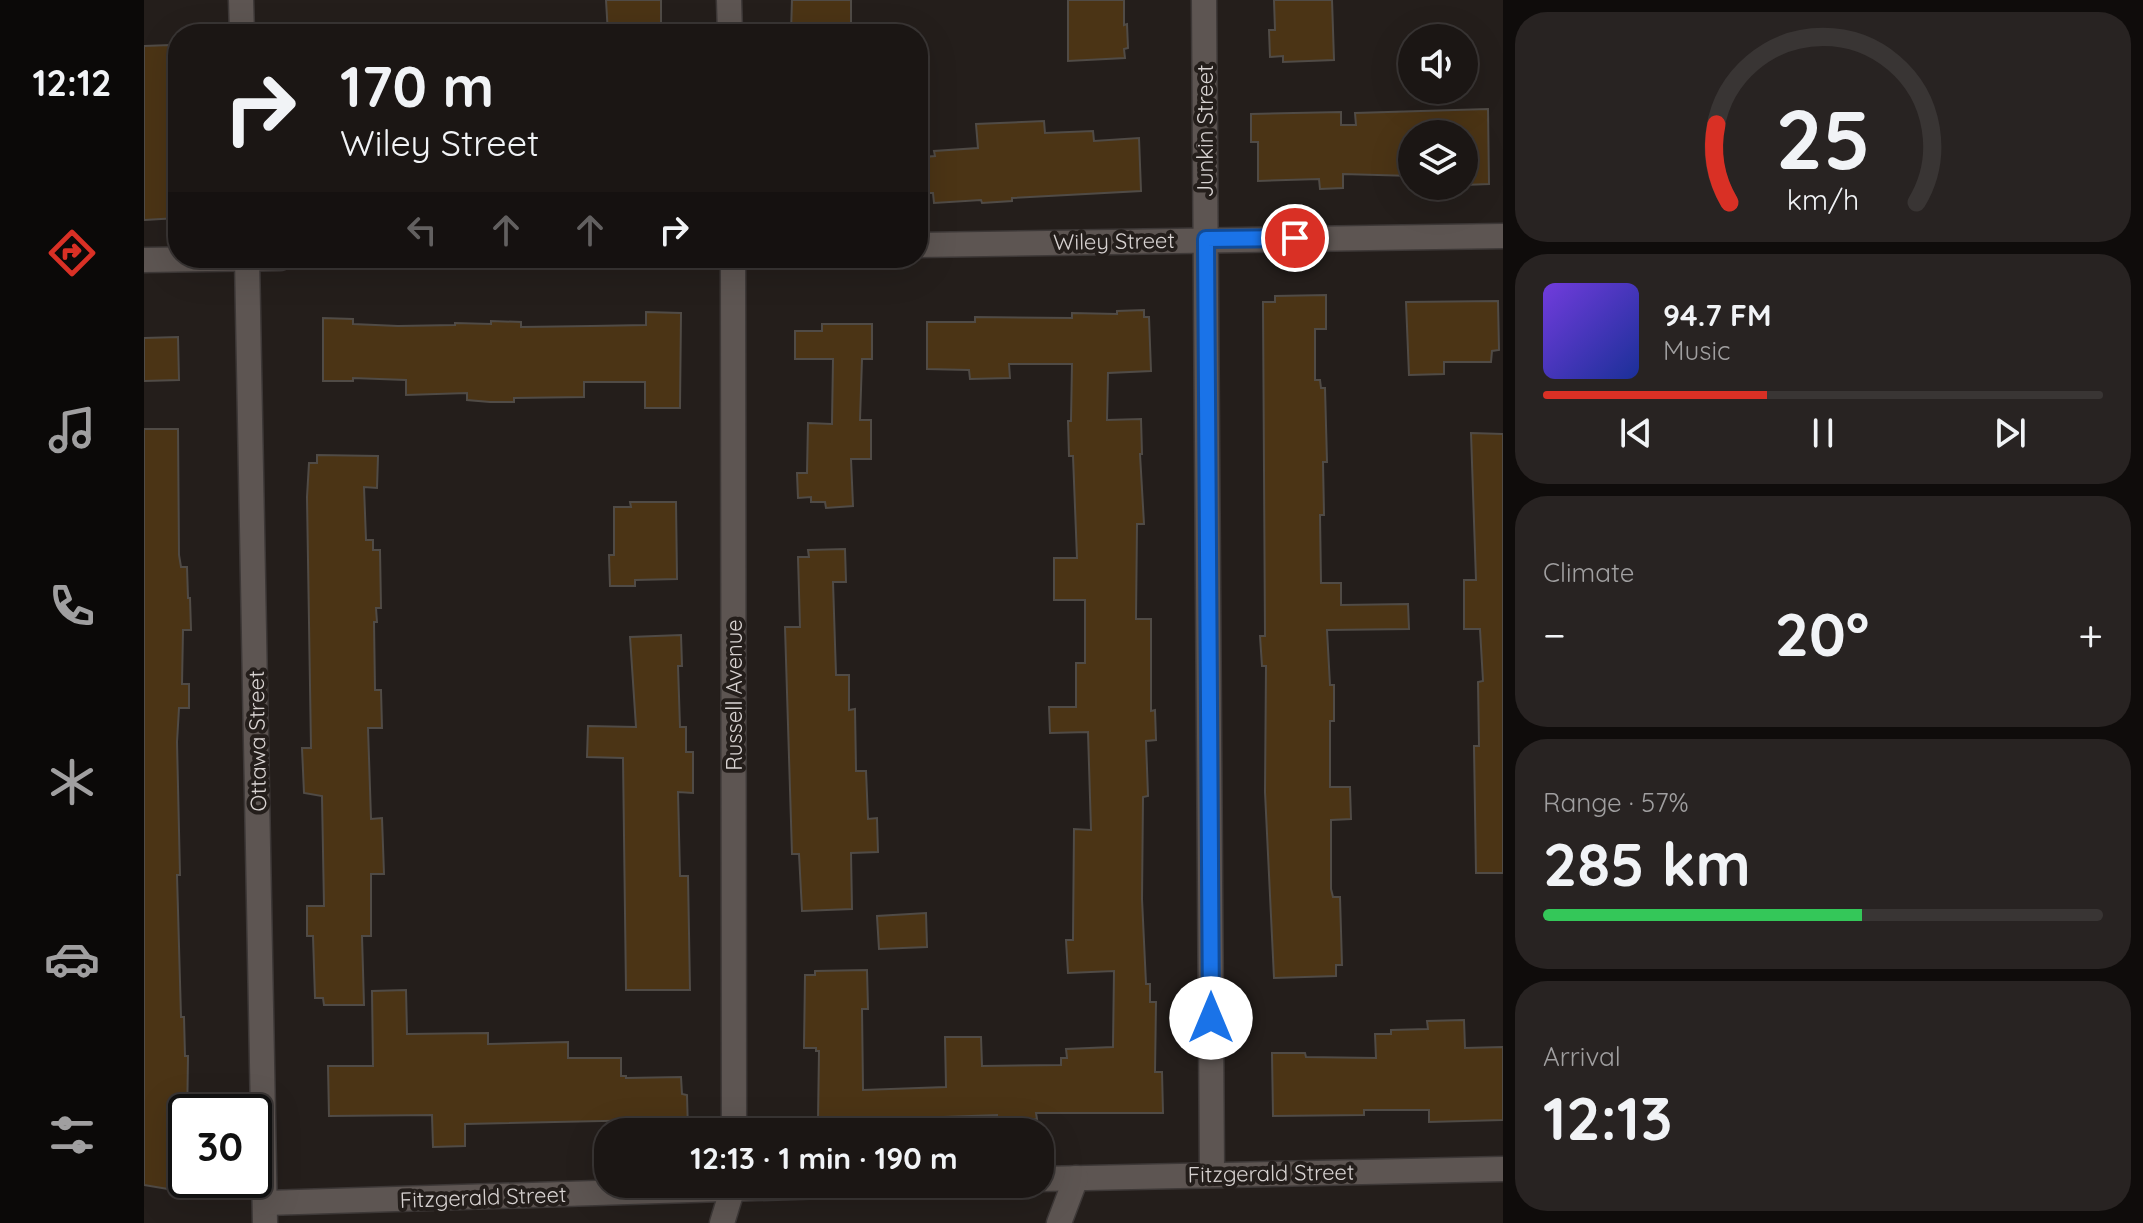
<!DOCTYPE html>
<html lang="en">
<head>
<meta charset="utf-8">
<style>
  :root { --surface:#1b1614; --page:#282322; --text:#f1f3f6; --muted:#a09fa0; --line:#393534; --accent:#d93025 }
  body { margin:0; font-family:Quicksand,sans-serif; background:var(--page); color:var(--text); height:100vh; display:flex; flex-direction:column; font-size:30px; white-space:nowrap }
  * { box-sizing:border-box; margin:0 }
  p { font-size:26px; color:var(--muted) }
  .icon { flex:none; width:44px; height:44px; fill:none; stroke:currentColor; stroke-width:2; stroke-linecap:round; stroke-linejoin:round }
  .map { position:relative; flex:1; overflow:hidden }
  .drawer { display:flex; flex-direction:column; gap:12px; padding:12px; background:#0f0c0b; width:640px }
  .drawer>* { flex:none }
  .top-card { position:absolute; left:24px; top:24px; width:760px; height:244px; border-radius:32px; box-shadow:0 8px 32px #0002,0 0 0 2px var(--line); background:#1b1614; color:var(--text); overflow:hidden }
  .fabs { position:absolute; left:1254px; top:24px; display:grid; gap:16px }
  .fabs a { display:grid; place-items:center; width:80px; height:80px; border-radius:50%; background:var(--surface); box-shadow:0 8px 32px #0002,0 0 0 2px var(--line); font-size:40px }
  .speed { position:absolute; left:24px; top:1094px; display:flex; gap:16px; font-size:40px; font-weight:700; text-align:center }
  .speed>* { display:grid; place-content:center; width:104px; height:104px; border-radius:50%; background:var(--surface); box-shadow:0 8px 32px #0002,0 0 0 2px var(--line); line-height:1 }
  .speed .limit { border:4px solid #111; border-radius:12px; background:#fff; color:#111 }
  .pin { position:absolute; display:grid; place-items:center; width:68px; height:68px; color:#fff; margin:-34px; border:4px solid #fff; border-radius:50%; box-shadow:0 2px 8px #0007 }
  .me { position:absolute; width:88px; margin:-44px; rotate:0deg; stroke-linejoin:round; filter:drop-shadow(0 0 6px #0008) }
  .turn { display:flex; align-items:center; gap:28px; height:168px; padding:0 40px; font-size:36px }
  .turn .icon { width:104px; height:104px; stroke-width:2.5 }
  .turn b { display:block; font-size:56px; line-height:68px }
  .lanes { display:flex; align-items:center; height:76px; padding:0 40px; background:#0003; justify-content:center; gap:40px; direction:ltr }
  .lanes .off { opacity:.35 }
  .big { font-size:60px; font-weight:700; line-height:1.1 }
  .drawer .widget { flex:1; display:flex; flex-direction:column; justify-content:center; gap:12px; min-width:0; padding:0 28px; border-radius:32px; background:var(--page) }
  .drawer .dial { align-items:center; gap:0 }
  .dial svg { height:208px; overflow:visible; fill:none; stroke:var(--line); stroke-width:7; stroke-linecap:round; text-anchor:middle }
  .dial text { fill:var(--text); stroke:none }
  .song { display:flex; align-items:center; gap:24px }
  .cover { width:96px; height:96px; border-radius:12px; background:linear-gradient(135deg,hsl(260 70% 55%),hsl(230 70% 35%)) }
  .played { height:8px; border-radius:4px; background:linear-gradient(90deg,var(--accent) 40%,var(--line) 40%) }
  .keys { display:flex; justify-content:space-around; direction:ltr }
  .heat { display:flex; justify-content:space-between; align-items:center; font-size:44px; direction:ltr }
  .charge { height:12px; border-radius:6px; background:linear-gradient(90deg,#34c759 57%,var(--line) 0) }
  .trip { position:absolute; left:450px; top:1118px; width:460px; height:80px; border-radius:32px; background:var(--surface); box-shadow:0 8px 32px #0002,0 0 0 2px var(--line); font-weight:700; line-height:80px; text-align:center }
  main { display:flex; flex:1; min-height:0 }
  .dock { display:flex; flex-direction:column; width:144px; justify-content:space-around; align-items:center; background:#0b0908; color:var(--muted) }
  .dock .icon { width:56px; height:56px }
  .dock .on { color:var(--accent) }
  .dock b { font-size:36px; color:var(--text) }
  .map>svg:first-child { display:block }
  .building { fill:#4b3415; stroke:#504b46; stroke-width:2 }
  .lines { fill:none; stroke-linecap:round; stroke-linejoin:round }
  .minor-casing { stroke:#3d3837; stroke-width:27 }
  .minor { stroke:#5d5552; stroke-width:24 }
  .route-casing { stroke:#114b97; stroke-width:20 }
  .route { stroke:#1a73e8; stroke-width:14 }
  .labels { text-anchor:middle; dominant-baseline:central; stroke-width:8; stroke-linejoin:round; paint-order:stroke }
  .street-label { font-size:22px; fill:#d7d2d1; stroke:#241e1b }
</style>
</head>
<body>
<main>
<nav class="dock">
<b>12:12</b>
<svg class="icon on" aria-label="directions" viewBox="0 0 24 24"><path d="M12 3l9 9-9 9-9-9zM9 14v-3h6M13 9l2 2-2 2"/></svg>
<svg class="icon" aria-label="music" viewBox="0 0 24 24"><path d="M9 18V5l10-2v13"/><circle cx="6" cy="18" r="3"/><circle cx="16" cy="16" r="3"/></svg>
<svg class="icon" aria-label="phone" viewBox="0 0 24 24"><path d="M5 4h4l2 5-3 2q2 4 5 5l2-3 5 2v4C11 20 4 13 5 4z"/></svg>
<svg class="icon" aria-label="climate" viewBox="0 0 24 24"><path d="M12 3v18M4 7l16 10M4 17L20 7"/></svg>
<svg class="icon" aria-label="car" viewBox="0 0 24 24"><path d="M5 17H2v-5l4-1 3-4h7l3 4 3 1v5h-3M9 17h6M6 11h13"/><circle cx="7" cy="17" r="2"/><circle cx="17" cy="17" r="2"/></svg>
<svg class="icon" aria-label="filters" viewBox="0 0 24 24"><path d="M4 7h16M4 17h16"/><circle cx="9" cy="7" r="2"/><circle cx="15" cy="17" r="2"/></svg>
</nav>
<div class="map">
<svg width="1359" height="1223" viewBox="0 0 1359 1223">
  <rect width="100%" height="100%" fill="#241e1b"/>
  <!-- building -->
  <g class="building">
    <polygon points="462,0 517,0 517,34 464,34"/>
    <polygon points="648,0 707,0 707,30 647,32"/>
    <polygon points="924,0 980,0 980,25 983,24 984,48 980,49 981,58 924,61"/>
    <polygon points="1130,0 1188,0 1190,60 1139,62 1139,56 1126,57 1125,30 1131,30"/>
    <polygon points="26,45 27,93 34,93 34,218 0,220 0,46"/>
    <polygon points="1344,109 1345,184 1320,185 1320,134 1268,134 1268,176 1199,174 1199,188 1176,189 1175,179 1114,181 1114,142 1107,142 1107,114 1197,112 1197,125 1212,125 1211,113"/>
    <polygon points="900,121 901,133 949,131 950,141 995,138 997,191 868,198 868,201 838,203 837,200 790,203 789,193 783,193 780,157 791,156 790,151 834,148 832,124"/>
    <polygon points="1182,295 1182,329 1171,329 1171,380 1176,380 1177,388 1181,388 1183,462 1179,462 1180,515 1176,515 1177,583 1197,583 1197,605 1264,604 1265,629 1183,630 1186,685 1190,685 1190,721 1186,721 1186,787 1206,787 1207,819 1187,820 1187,889 1189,897 1196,897 1198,965 1192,965 1192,976 1130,978 1121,792 1122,666 1118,666 1116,636 1121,636 1119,302 1131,302 1131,296"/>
    <polygon points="1354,301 1355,350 1348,351 1347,362 1300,362 1300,374 1265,375 1262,302"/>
    <polygon points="1000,310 1000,317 1005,317 1007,371 964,373 963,420 997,419 998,454 996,454 1000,524 993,524 992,619 1007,619 1007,711 1011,710 1012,740 1002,741 1004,796 999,797 998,899 1002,984 1006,984 1006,1002 1012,1002 1011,1072 1018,1072 1019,1113 892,1113 893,1119 853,1120 853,1115 800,1117 798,1132 769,1132 769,1122 756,1123 755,1119 674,1120 675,1051 672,1051 672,1048 660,1048 661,975 671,975 671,971 723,970 724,1009 718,1009 719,1090 802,1087 801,1037 837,1037 838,1066 917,1065 917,1058 923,1058 922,1049 969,1047 970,971 924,973 922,940 929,940 930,829 947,830 944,732 906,733 905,707 932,707 932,663 941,663 941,600 910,600 910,558 933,558 929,456 925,456 924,421 927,421 928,364 865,364 866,378 826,379 825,370 783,369 783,322 831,322 831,317 928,318 928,313 973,314 973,311"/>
    <polygon points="502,312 537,313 536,408 501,408 501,382 440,382 440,397 370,398 370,402 346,402 323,400 323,393 262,395 262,380 209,378 209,381 179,381 179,318 209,319 209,324 254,326 311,325 311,323 347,324 347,321 377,322 377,327 447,326 502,325"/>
    <polygon points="678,324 728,324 728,359 718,359 716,420 727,420 727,459 707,459 709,506 682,508 681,502 667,502 667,497 654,498 653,473 663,473 664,423 688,424 689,359 651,359 651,331 678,331"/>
    <polygon points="34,337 35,380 0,381 0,338"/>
    <polygon points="0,429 34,429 35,555 37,567 43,567 44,598 46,598 47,630 39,630 38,684 45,684 45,708 35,708 33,742 36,875 33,875 37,1017 40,1017 41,1056 44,1056 42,1192 0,1185"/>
    <polygon points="1327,433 1359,434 1359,873 1332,873 1330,746 1335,746 1334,682 1339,681 1336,629 1320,629 1320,580 1332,580"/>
    <polygon points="173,455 234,456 233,488 220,487 222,540 229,540 229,550 236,550 237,608 232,608 233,622 230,622 231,690 237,690 238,728 224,728 227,819 238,818 240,874 227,874 227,936 218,936 220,1005 180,1005 179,998 171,998 169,936 163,936 163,906 180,906 178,796 160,793 158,748 167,748 163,497 165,463 173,463"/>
    <polygon points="486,502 532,502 533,579 491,580 491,586 466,586 465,555 470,555 470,507 487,507"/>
    <polygon points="701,549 702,582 689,582 692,675 705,675 705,710 711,709 712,771 722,771 724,819 733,818 734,852 707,853 708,909 658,911 655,854 648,854 641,627 656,627 654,557 665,557 664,550"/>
    <polygon points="537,635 538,666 534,666 536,727 542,727 542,752 549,752 549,793 534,792 536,876 544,876 546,990 482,990 479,758 443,757 444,726 492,727 486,637"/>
    <polygon points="782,913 783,947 735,949 733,916"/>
    <polygon points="262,990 263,1034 344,1033 344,1044 424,1042 424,1058 477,1058 477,1076 482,1076 482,1078 537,1077 538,1094 543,1095 544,1131 505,1131 505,1120 321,1124 321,1146 289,1147 288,1115 185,1116 184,1066 229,1066 228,991"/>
    <polygon points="1320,1020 1321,1048 1359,1047 1359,1120 1285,1122 1285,1110 1220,1110 1220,1115 1129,1116 1128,1053 1161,1053 1162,1057 1232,1058 1231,1034 1247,1034 1247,1030 1284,1029 1283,1021"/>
  </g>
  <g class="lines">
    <!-- minor casing -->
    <g class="minor-casing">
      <g id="minor">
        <polyline points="97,0 98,34"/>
        <polyline points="585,0 586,34"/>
        <polyline points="1060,0 1068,1174"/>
        <polyline points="774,245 1359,236"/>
        <polyline points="103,258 121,1223"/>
        <polyline points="589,258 590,1132"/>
        <polyline points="0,260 136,258"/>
        <polyline points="896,1179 1359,1169"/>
        <polyline points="122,1203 747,1184"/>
        <polyline points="578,1223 590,1184"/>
        <polyline points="915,1223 932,1178"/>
      </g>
    </g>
    <!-- minor -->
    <use href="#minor" class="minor"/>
  </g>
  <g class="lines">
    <!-- route casing -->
    <g class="route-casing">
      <polyline id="route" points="1067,1018 1062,239 1151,238"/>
    </g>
    <!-- route -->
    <use href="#route" class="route"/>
  </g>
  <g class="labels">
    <!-- street labels -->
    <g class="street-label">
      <text transform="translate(1061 131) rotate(-90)">Junkin Street</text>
      <text transform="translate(970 241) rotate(-1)">Wiley Street</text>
      <text transform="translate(590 695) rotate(-90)">Russell Avenue</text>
      <text transform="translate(113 741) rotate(-91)">Ottawa Street</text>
      <text transform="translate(1127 1173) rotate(-1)">Fitzgerald Street</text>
      <text transform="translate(339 1197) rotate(-2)">Fitzgerald Street</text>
    </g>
  </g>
</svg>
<div class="fabs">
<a><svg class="icon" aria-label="sound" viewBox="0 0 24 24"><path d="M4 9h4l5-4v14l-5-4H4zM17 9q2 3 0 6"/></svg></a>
<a><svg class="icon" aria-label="layers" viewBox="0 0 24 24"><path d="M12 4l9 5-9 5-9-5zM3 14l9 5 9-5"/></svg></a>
</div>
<div class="speed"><div class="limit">30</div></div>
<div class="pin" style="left:1151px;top:238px;background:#d93025"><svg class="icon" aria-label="arrive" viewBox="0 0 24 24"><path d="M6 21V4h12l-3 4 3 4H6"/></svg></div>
<svg class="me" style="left:1067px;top:1018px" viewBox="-20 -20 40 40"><circle r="19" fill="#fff"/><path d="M0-13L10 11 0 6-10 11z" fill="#1a73e8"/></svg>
<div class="trip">12:13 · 1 min · 190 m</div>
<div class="top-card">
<div class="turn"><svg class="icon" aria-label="right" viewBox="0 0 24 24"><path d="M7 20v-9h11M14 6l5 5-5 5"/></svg><div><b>170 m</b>Wiley Street</div></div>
<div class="lanes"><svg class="icon off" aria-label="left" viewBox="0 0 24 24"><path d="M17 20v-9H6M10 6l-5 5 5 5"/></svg><svg class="icon off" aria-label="ahead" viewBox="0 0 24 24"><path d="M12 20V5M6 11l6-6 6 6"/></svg><svg class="icon off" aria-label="ahead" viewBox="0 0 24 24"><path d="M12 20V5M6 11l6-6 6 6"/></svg><svg class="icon" aria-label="right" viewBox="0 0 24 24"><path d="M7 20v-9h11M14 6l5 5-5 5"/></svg></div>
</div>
</div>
<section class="drawer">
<div class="widget dial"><svg viewBox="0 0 100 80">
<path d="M14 69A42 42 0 1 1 86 69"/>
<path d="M14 69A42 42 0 0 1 9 39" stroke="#d93025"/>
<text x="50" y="56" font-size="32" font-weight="700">25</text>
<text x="50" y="72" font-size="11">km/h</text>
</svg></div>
<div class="widget">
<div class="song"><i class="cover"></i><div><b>94.7 FM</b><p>Music</p></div></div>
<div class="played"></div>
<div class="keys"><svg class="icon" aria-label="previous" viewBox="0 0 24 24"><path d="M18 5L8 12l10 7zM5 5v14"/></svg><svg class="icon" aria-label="pause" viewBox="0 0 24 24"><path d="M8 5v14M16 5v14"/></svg><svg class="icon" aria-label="next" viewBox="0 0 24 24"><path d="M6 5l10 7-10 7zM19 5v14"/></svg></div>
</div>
<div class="widget"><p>Climate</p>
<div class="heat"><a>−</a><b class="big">20°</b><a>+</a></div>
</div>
<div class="widget"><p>Range · 57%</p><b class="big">285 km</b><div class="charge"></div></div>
<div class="widget"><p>Arrival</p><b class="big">12:13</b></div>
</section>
</main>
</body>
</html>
